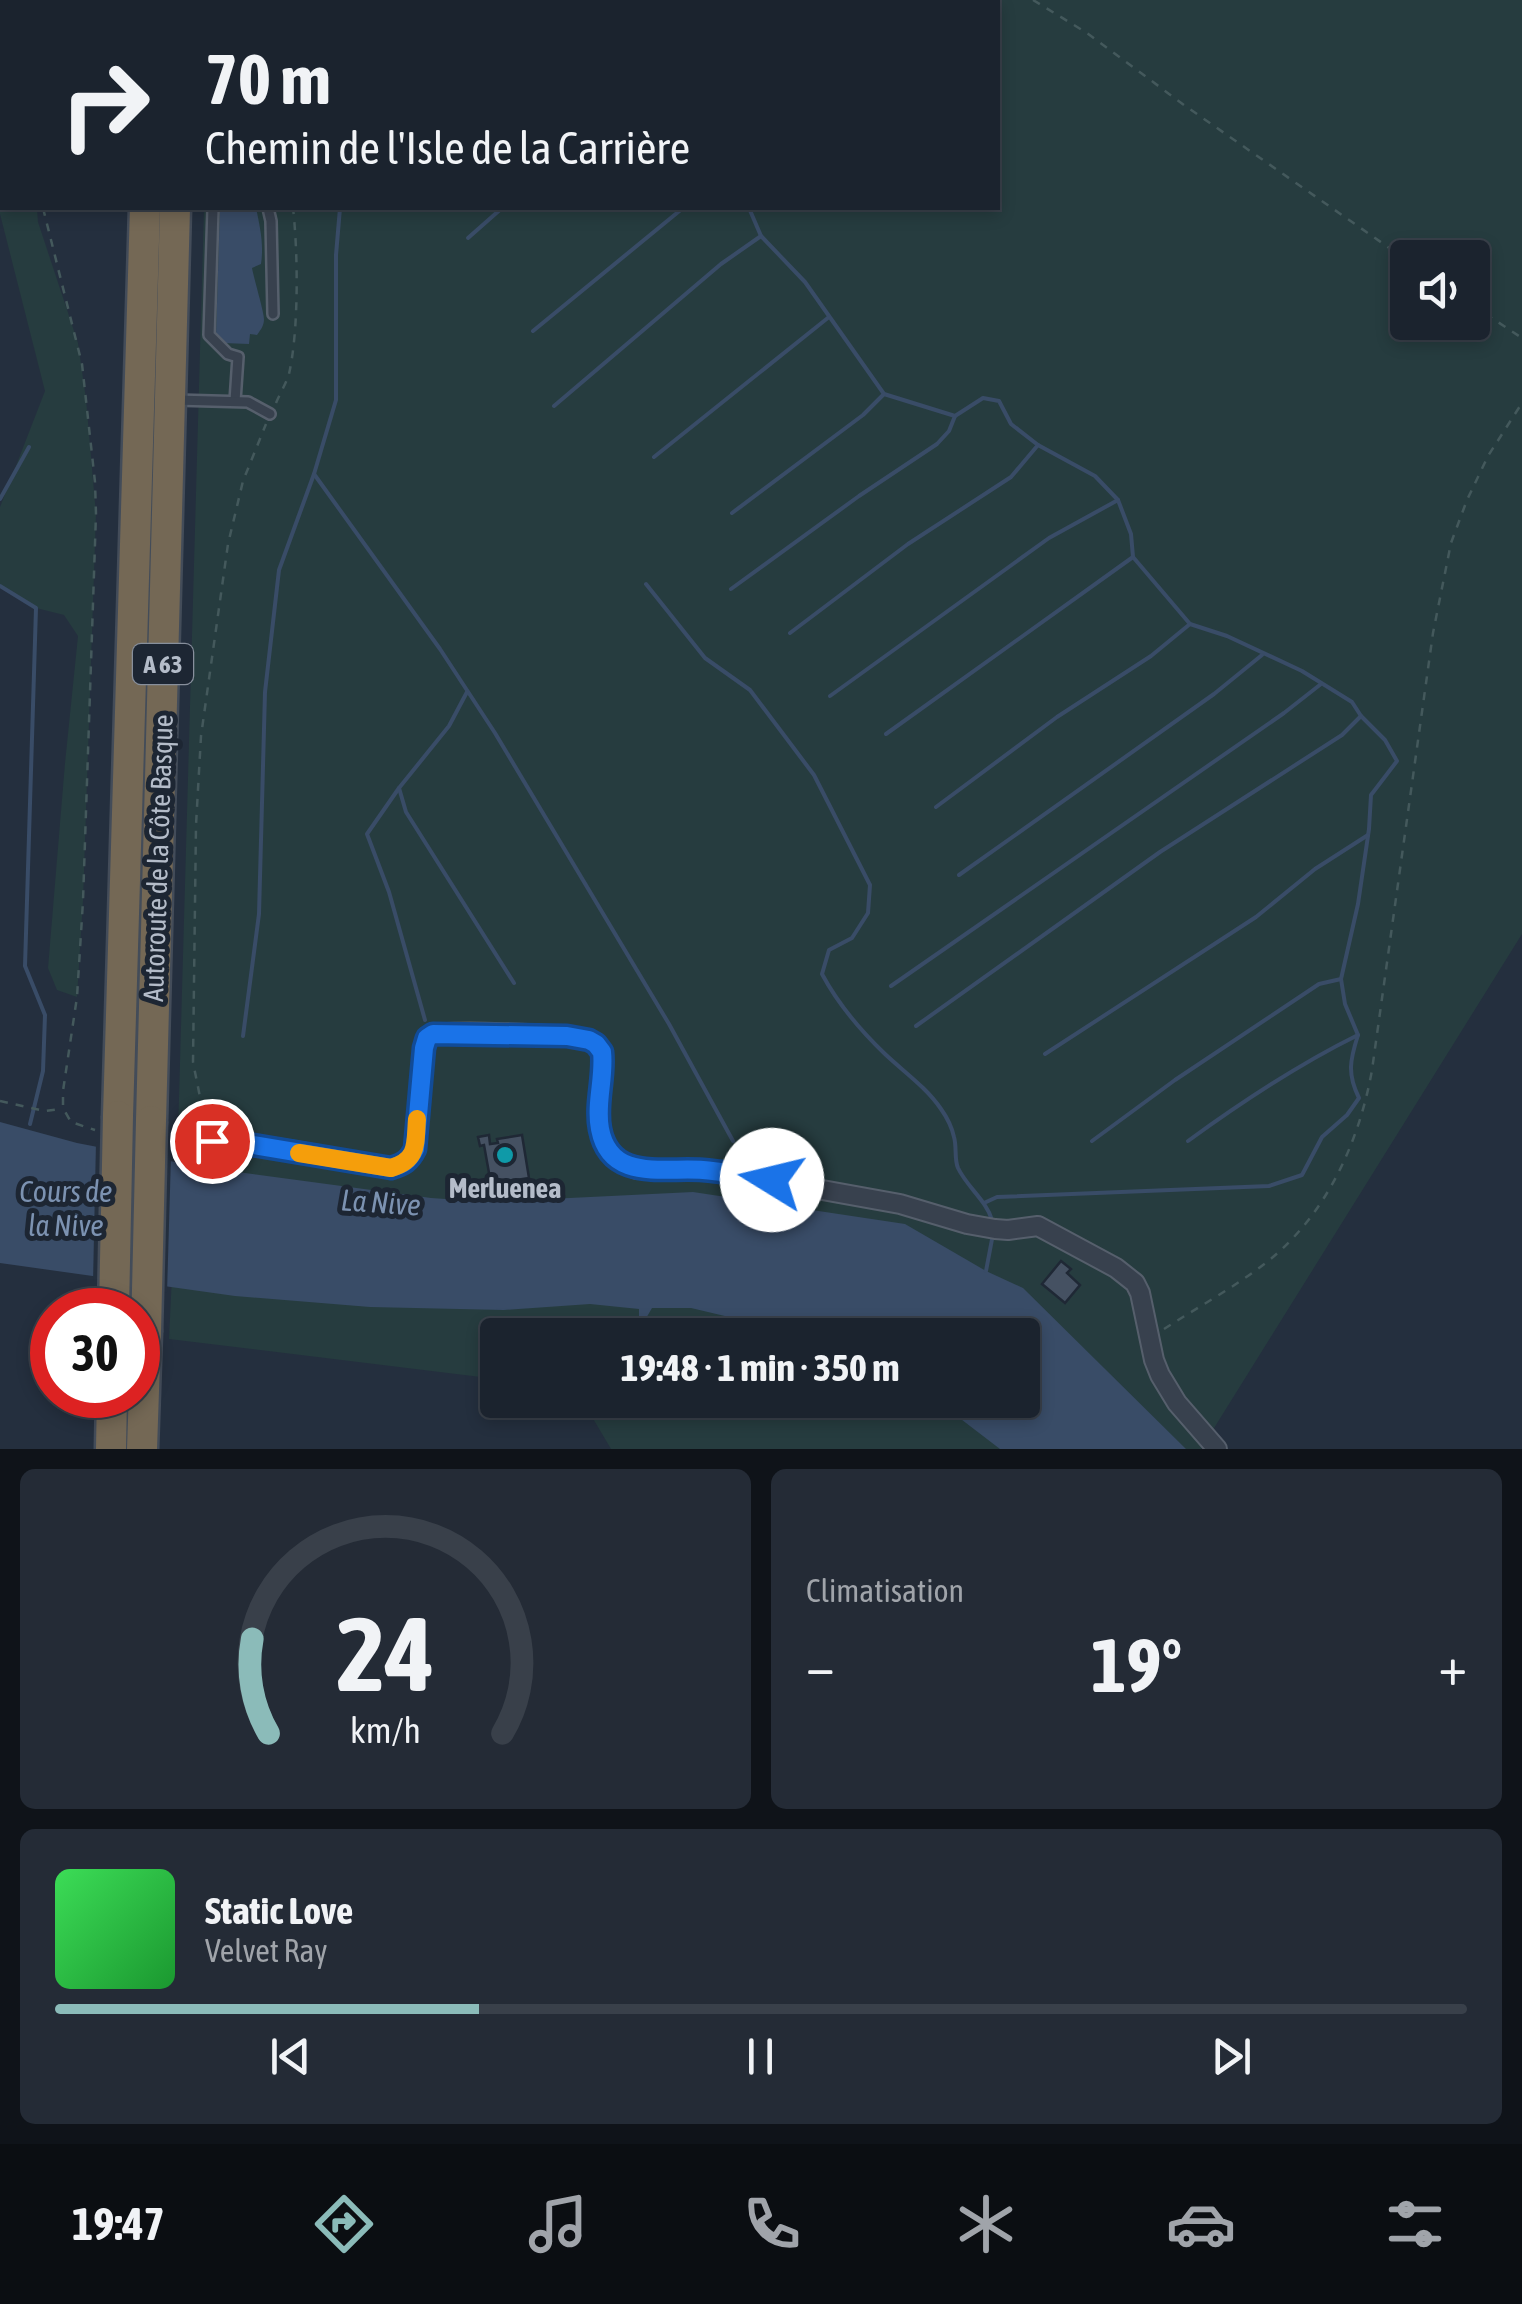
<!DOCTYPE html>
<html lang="fr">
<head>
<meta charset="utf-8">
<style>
  :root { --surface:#1b232e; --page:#242b36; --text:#f1f3f6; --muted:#a0a4aa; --line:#39404a; --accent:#8bbbb9 }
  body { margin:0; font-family:"Asap Condensed",sans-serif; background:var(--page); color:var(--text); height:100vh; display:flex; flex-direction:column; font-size:38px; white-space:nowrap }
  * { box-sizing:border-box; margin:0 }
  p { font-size:32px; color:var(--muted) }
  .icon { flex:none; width:55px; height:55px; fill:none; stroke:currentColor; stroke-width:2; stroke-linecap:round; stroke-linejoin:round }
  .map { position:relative; height:1449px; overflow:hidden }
  .side { display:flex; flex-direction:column; gap:20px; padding:20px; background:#0f1319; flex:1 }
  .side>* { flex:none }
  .top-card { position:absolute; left:0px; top:0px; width:1000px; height:210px; box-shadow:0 5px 15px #0003,0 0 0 2px var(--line); background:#1b232e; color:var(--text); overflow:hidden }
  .controls { position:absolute; left:1390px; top:240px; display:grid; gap:20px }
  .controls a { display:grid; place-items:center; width:100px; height:100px; border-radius:10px; background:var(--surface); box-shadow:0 5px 15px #0003,0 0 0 2px var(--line); font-size:50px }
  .speed { position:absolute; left:30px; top:1288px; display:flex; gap:20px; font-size:50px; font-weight:700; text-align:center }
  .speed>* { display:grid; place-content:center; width:130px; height:130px; border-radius:50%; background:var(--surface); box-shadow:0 5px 15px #0003,0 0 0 2px var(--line); line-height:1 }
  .speed .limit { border:15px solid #d22; background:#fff; color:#111 }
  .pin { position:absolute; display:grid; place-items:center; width:85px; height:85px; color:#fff; margin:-42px; border:5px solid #fff; border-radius:50%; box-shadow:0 2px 10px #0007 }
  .me { position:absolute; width:110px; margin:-55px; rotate:279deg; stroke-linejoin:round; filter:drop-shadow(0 0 8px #0008) }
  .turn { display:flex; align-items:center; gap:35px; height:210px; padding:0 40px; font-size:45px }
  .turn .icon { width:130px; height:130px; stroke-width:2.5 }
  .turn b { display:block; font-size:70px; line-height:85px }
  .big { font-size:75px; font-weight:700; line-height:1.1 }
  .side .tile { flex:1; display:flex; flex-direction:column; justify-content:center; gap:15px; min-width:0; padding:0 35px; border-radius:15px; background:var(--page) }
  .side .dial { align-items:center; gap:0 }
  .dial svg { height:260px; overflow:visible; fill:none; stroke:var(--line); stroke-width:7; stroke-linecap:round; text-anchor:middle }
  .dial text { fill:var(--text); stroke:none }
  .song { display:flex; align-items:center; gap:30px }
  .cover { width:120px; height:120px; border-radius:15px; background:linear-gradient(135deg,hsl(130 70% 55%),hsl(130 70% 35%)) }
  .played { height:10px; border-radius:5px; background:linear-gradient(90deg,var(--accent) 30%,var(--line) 30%) }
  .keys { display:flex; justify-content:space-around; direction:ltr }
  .heat { display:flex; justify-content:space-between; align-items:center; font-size:55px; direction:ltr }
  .side .tiles { flex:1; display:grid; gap:20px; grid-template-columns:1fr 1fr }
  .tile:last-child { grid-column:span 2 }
  .trip { position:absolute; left:480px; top:1318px; width:560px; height:100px; border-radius:10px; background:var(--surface); box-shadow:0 5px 15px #0003,0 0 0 2px var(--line); font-weight:700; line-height:100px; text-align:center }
  .dock { display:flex; height:160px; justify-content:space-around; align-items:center; background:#0b0e12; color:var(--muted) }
  .dock .icon { width:70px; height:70px }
  .dock .on { color:var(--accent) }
  .dock b { font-size:45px; color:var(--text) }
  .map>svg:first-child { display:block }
  .green { fill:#263c3f; fill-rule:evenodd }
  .water { fill:#394c67 }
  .pier { fill:#242f3e }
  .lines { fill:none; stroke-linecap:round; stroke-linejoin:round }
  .stream { stroke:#394c67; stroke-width:4 }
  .building { fill:#455162; stroke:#1f2835; stroke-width:2.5 }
  .service-casing { stroke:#565f6c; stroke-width:14 }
  .minor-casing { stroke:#565f6c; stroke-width:22 }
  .motorway-casing { stroke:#434c59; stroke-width:35 }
  .path { stroke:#44595c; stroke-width:2.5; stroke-dasharray:8 8; stroke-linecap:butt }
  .service { stroke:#38414e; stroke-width:9 }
  .minor { stroke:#38414e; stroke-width:18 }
  .motorway { stroke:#746855; stroke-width:30 }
  .motorway-bridge-casing { stroke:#434c59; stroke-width:35; stroke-linecap:butt }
  .motorway-bridge { stroke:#746855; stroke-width:30 }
  .route-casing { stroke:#114b97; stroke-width:25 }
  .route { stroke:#1a73e8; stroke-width:18 }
  .slow { stroke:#f59e0b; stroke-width:18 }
  .culture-dot { fill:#0f9aa8; stroke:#1d2633; stroke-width:4 }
  .labels { text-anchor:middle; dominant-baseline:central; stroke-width:10; stroke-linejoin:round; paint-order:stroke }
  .shield { fill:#1d2633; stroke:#878f9c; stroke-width:2.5 }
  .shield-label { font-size:25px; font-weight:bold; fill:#b4bcc9 }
  .street-label { font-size:28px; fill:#b4bcc9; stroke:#1d2633 }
  .poi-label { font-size:28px; font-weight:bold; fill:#b4bcc9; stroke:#1d2633 }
  .water-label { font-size:30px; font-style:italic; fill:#7c92b1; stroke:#1d2633 }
</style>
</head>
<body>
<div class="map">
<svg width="1522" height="1449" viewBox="0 0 1522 1449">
  <rect width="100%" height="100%" fill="#242f3e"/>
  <!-- green -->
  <g class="green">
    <path d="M210,0H1522V934L1201,1449H611L582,1400H1022V1335H498L497,1379L169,1339L177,1169L204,208H998V2H210ZM1408,258H1472V322H1408Z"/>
    <polygon points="2,28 2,208 37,208 38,222 78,343 86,399 96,514 83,901 77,997 57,990 48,968 65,763 78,636 64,615 36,608 0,586 0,507 45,391 0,214 0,30"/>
  </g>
  <!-- water -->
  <g class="water">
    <path d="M220,208H256C260,227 264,244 261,264L252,268C254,279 264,312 264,319C264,326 261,329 257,335L250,334L249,344L223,343L216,337Z"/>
    <polygon points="0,1122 77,1143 201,1167 431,1198 489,1202 693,1192 905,1224 986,1271 1023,1288 1186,1449 1000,1449 936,1400 1022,1400 1022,1335 805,1335 691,1308 652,1308 645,1320 639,1319 639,1309 590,1304 504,1310 370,1307 235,1296 0,1263"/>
  </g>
  <!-- pier -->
  <polygon class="pier" points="96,1142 171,1156 167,1293 93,1283"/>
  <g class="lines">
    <!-- stream -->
    <g class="stream">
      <path d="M749,208L761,236L805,282L884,394L955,416L983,398L999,401L1011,424L1038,445L1095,476L1118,500L1131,534L1133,557L1190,624L1227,636L1302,671L1352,702L1361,716L1385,740L1397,761L1371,795L1369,829L1358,904L1341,979L1345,1004L1358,1035C1350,1060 1347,1074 1359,1098L1347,1115L1322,1137L1302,1175L1269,1186L997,1197L984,1203"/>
      <polyline points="468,238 502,208"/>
      <polyline points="533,331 683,208"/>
      <polyline points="554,406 721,264 761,236"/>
      <polyline points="654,457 829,317"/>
      <polyline points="314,474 440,649 495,733 669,1024 733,1141"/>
      <polyline points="0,499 29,447"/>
      <polyline points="732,513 863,415 884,394"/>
      <path d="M646,584L705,658L750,690L814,775L870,885L868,913L852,938L829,950L822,974C838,1004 860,1030 885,1054C904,1072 926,1087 941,1109C946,1116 952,1128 954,1137C957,1147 954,1159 958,1168C967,1187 986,1200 992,1220"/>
      <polyline points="0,586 36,608 25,966 45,1015 43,1071 30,1124"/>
      <polyline points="731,589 859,496 937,444 949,431 955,416"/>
      <polyline points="790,633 908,544 1011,477 1038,445"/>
      <polyline points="467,692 449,726 399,788 406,812 514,983"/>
      <polyline points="830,696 1049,538 1118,500"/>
      <polyline points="886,734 1133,557"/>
      <polyline points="399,788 367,834 389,892 425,1020"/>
      <polyline points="936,807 1057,717 1151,656 1190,624"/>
      <polyline points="959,875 1214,694 1262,655"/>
      <polyline points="891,986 1284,713 1321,684"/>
      <polyline points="916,1026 1160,852 1342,735 1361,716"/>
      <polyline points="243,1036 259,914 265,692 279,570 314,474 336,400 336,255 340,208"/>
      <polyline points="1045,1054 1256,917 1315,869 1368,835"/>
      <polyline points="1092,1141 1175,1080 1319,984 1341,979"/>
      <path d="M1188,1141C1243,1101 1297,1065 1358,1035"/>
      <polyline points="986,1271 993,1234"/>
    </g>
  </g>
  <!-- building -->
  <g class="building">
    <polygon points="489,1135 490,1144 498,1143 497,1139 522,1135 529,1178 491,1184 484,1145 480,1146 478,1137"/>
    <polygon points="1061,1261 1071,1269 1067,1273 1080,1285 1065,1303 1042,1284"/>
  </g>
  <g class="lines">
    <!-- service casing -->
    <g class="service-casing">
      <g id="service">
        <polyline points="123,0 123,2"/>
        <polyline points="213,208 209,335 228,354 238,357 235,401"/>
        <polyline points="268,208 271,221 273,314"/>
        <polyline points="176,400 248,402 270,414"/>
      </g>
    </g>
    <!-- minor casing -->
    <g class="minor-casing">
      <path id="minor" d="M181,1143C251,1138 322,1157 391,1168C404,1164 409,1161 415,1149L424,1048C426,1042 426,1038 432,1035C442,1029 564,1035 582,1038L596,1043L602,1052L599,1124L601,1134L610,1153L627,1165L637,1169L700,1170L739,1175L900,1204L967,1224L995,1229L1008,1230L1038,1226L1116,1268L1135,1283L1140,1293L1154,1360L1160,1375L1177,1403L1217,1449"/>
    </g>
    <!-- motorway casing -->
    <g class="motorway-casing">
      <g id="motorway">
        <polyline points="164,2 165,0"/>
        <polyline points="196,2 196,0"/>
        <polyline points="118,1116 145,208"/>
        <polyline points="151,1121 175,208"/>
        <polyline points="111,1449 112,1395"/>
        <polyline points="142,1449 146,1332"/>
      </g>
    </g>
    <!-- path -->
    <g class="path">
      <polyline points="239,0 239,2"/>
      <polyline points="1033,0 1087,33 1184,105 1408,261"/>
      <polyline points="0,2 3,0"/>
      <polyline points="55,2 56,0"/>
      <polyline points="43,208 82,364 95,482 96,514 83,901 77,997 63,1091 63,1108 71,1122 95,1130"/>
      <polyline points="1472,305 1522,338"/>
      <path d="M276,403C280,393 286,384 289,374C299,330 298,252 293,208"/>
      <polyline points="0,1101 45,1111 61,1109"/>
      <polyline points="208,1125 200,1097 193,1062 196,825 201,736 228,544 243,481 266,424"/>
      <path d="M1164,1329C1198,1307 1235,1287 1267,1262C1326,1215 1359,1143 1372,1070L1433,633L1451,543L1467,500L1488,456L1522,403"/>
    </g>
    <!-- service -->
    <use href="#service" class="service"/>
    <!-- minor -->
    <use href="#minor" class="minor"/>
    <!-- motorway -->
    <use href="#motorway" class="motorway"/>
    <!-- motorway-bridge casing -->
    <g class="motorway-bridge-casing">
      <g id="motorway-bridge">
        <polyline points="114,1310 118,1116"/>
        <polyline points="146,1332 151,1121"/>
      </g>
    </g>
    <!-- motorway-bridge -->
    <use href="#motorway-bridge" class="motorway-bridge"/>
  </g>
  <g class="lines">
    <!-- route casing -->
    <g class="route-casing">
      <path id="route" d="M212,1141L241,1143L391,1168C404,1164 409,1161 415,1149L424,1048L427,1038L433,1034L567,1036L589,1040L596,1044L602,1052C605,1077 595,1104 600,1129C610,1182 663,1167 703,1170C726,1172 749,1176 772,1180"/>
    </g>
    <!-- route -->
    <use href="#route" class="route"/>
    <!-- slow -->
    <path class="slow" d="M299,1153L391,1168C419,1160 415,1143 417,1119"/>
  </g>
  <!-- markers -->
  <circle class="culture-dot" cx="505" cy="1155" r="10"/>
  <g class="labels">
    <!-- shield labels -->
    <rect class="shield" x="133" y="644" width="60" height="40" rx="8"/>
    <g class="shield-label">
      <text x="163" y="664">A 63</text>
    </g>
    <!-- street labels -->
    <g class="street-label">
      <text transform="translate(158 858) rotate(-88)">Autoroute de la Côte Basque</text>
    </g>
    <!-- poi labels -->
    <g class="poi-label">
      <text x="505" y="1188">Merluenea</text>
    </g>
    <!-- water labels -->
    <g class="water-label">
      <text x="66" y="1191">Cours de<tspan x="66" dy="34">la Nive</tspan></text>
      <text transform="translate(381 1202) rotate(4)">La Nive</text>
    </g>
  </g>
</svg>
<div class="controls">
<a><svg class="icon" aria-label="sound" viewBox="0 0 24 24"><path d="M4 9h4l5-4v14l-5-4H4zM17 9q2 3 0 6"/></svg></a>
</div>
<div class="speed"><div class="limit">30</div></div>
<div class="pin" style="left:212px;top:1141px;background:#d93025"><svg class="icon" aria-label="arrive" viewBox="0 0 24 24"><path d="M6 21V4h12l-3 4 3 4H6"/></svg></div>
<svg class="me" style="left:772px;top:1180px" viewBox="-20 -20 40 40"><circle r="19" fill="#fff"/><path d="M0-13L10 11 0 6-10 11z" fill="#1a73e8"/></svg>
<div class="trip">19:48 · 1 min · 350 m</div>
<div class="top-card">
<div class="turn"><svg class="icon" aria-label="right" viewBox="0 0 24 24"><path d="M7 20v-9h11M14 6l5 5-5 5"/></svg><div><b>70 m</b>Chemin de l'Isle de la Carrière</div></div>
</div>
</div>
<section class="side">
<div class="tiles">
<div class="tile dial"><svg viewBox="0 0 100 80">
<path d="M14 69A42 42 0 1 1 86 69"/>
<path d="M14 69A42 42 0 0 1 9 40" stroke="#8bbbb9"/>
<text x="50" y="56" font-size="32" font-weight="700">24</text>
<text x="50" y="72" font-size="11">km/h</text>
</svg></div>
<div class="tile"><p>Climatisation</p>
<div class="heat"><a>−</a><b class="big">19°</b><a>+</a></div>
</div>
<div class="tile">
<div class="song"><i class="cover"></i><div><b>Static Love</b><p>Velvet Ray</p></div></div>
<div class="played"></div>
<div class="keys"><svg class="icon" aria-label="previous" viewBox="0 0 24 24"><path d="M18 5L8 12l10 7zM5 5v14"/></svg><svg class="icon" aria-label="pause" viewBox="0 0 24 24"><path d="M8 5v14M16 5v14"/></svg><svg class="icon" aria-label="next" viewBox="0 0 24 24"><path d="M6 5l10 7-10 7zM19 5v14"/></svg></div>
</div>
</div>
</section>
<nav class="dock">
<b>19:47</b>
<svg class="icon on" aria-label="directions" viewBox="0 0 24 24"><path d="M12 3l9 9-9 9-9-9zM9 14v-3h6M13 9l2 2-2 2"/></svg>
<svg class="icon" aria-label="music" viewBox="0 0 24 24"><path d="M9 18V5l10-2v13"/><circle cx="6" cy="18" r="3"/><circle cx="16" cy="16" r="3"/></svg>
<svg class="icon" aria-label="phone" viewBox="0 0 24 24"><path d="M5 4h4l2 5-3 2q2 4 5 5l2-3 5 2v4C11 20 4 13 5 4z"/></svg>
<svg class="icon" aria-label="climate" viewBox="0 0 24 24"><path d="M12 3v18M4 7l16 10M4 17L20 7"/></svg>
<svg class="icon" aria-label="car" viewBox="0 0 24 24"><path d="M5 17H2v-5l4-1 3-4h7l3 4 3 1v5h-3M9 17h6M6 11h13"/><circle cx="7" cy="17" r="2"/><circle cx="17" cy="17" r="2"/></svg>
<svg class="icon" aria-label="filters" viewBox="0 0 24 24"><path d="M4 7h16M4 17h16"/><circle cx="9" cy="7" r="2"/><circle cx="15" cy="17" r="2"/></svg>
</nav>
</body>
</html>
